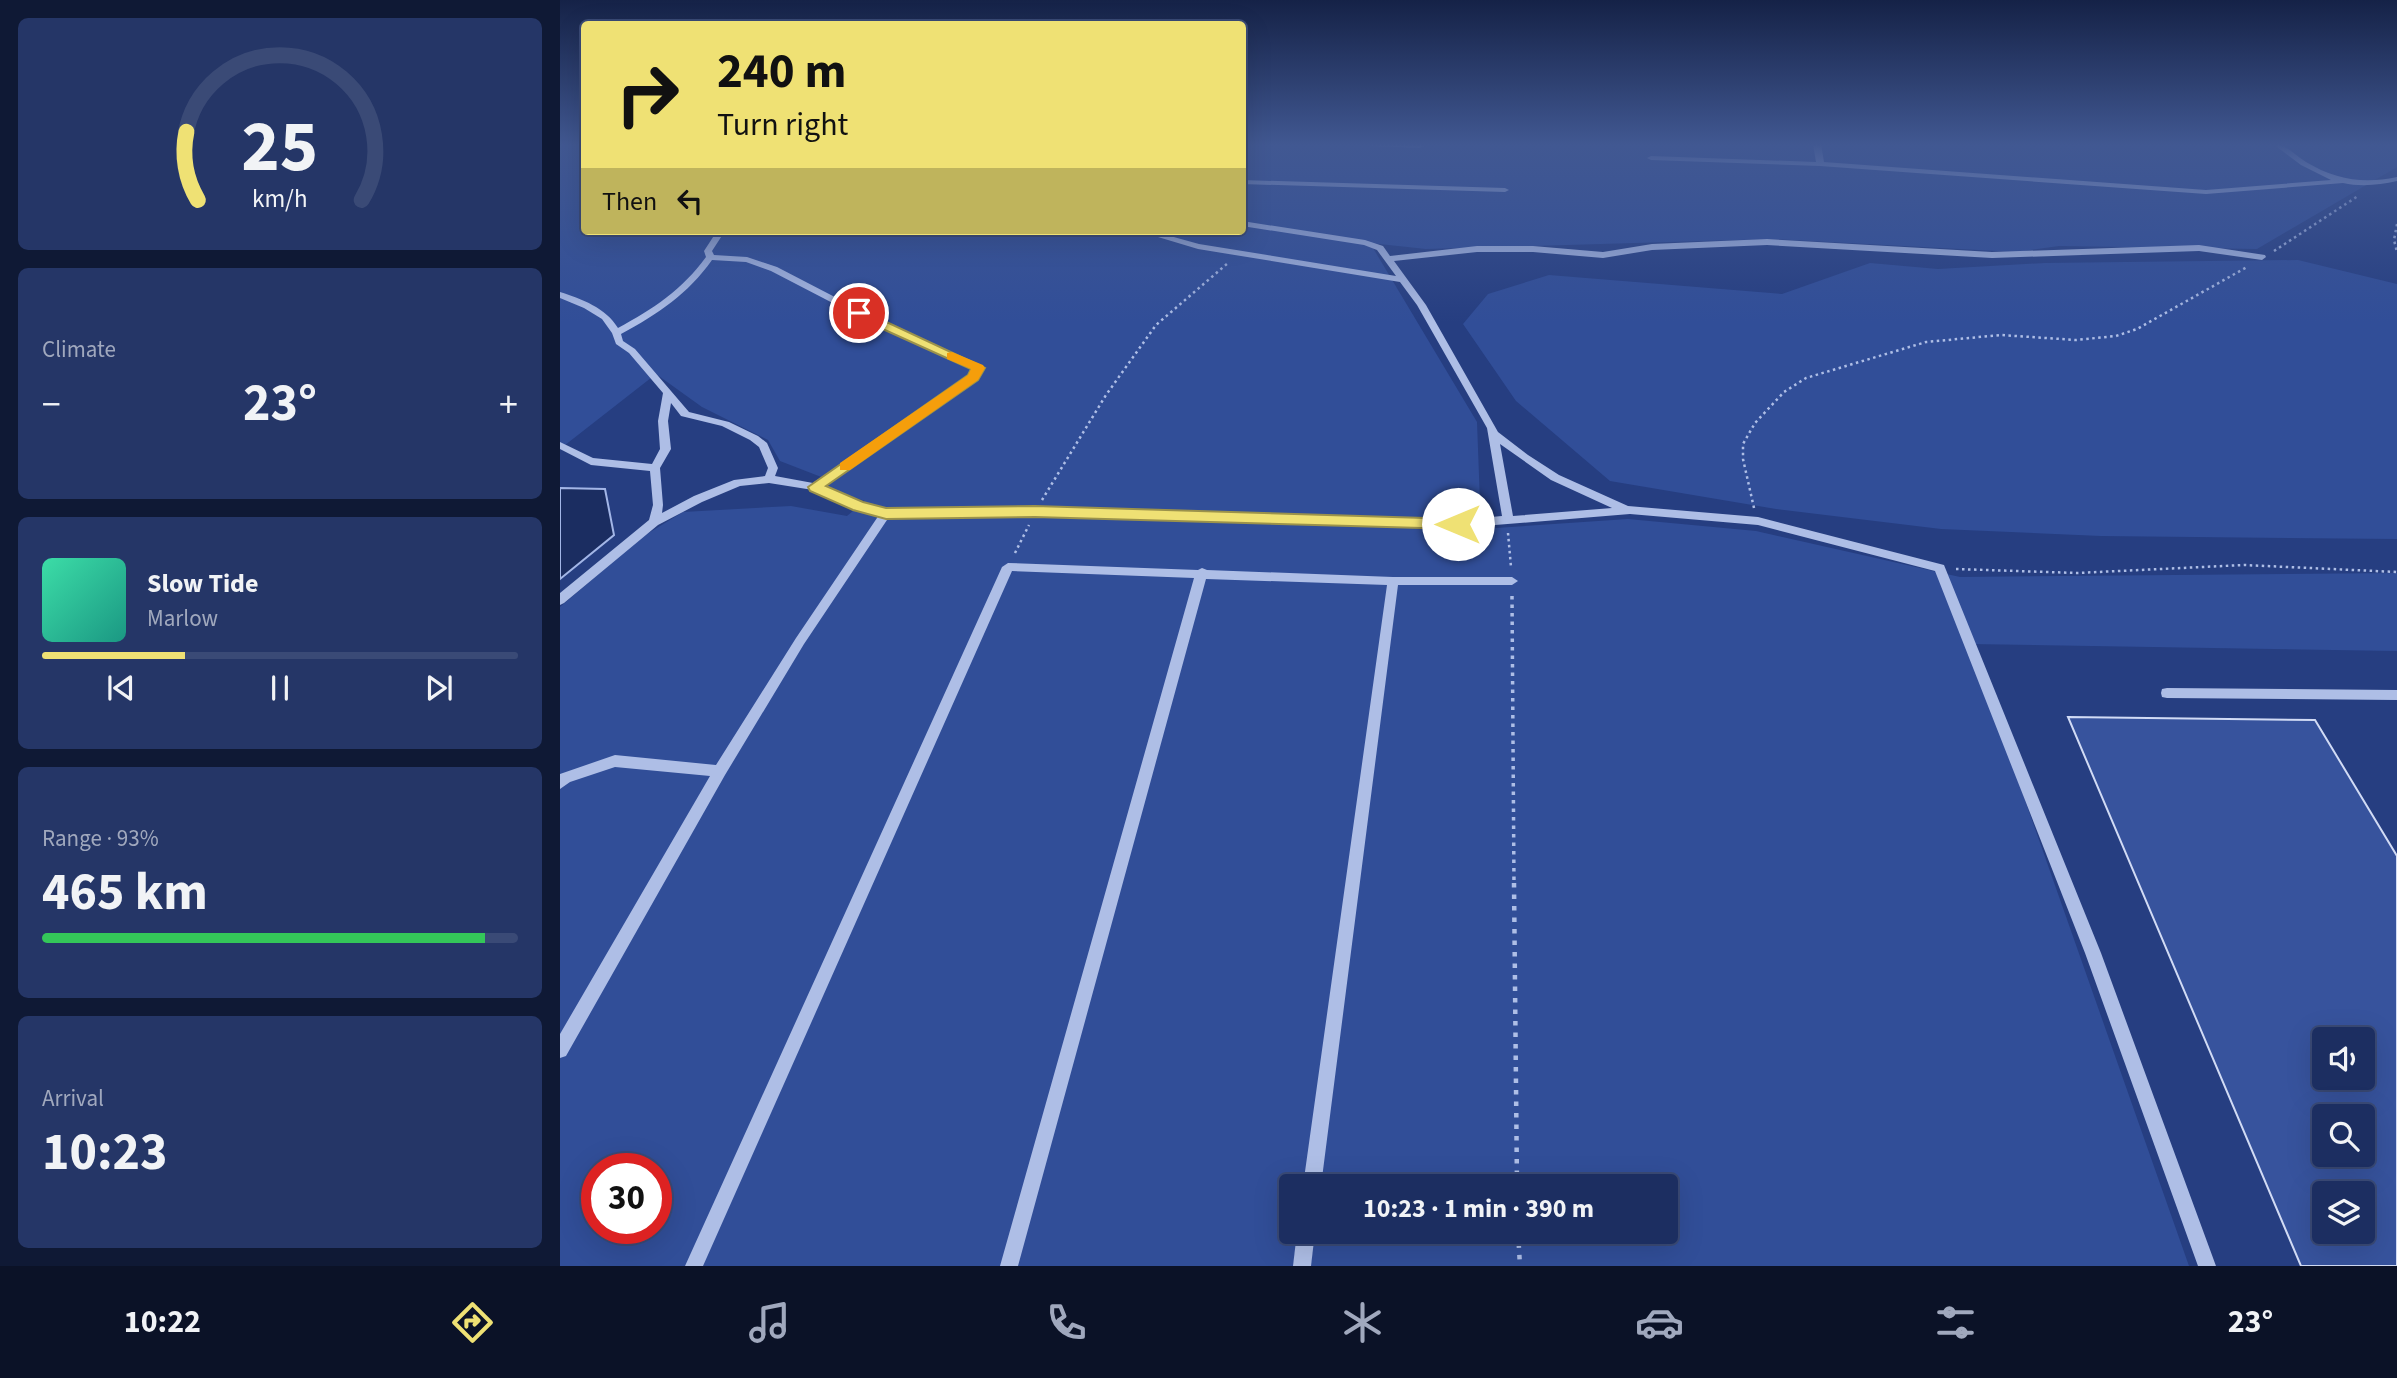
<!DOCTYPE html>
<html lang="en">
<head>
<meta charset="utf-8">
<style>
  :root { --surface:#1c2e61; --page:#253667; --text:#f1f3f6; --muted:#a0a8bd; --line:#3a4a76; --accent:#efe174 }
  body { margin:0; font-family:"Source Sans 3",sans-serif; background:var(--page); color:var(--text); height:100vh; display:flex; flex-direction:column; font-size:26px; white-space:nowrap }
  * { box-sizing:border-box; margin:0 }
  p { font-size:23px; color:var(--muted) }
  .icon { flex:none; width:38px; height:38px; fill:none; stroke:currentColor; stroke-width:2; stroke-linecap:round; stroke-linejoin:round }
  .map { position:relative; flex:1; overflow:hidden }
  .sheet { display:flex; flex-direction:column; gap:18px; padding:18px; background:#0f1935; width:560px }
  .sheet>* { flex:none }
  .guide { position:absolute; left:21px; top:21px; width:665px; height:214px; border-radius:7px; box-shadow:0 7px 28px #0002,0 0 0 2px var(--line); background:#efe174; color:#111; overflow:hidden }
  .tools { position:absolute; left:1752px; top:1027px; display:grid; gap:14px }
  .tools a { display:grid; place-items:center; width:63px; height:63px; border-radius:7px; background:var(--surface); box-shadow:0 7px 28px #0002,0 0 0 2px var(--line); font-size:35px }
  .speed { position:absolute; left:21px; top:1153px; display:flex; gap:14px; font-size:35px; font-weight:700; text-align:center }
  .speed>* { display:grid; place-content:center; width:91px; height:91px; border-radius:50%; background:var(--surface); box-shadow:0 7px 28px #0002,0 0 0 2px var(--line); line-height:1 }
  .speed .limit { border:10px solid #d22; background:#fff; color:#111 }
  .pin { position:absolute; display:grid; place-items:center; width:60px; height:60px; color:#fff; margin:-30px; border:4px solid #fff; border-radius:50%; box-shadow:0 2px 7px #0007 }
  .me { position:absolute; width:77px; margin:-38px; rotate:270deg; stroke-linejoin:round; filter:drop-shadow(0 0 5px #0008) }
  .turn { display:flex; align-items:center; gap:24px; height:147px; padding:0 21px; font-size:32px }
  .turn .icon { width:91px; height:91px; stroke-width:2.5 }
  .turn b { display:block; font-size:49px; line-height:60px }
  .then { display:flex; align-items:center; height:66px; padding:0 21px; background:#0003; gap:14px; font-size:26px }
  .big { font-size:52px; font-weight:700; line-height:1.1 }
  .sheet .card { flex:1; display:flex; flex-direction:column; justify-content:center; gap:10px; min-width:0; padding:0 24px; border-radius:10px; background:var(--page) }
  .sheet .dial { align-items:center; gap:0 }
  .dial svg { height:182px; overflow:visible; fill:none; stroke:var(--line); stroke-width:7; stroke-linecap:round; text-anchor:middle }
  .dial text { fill:var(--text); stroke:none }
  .song { display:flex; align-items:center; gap:21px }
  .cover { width:84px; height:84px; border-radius:10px; background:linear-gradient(135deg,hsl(160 70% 55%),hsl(170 70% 35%)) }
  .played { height:7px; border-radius:4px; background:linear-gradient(90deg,var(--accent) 30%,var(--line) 30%) }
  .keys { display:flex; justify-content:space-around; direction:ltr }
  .heat { display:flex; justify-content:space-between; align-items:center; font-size:38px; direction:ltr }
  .charge { height:10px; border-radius:5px; background:linear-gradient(90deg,#34c759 93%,var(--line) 0) }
  .trip { position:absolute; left:719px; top:1174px; width:399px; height:70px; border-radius:7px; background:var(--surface); box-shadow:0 7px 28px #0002,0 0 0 2px var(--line); font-weight:700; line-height:70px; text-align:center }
  .menu { display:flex; height:112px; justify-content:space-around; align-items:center; background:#0b1227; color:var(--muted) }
  .menu .icon { width:49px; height:49px }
  .menu .current { color:var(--accent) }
  .menu b { font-size:32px; color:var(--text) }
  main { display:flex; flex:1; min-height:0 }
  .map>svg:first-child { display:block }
  .green { fill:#314e98; fill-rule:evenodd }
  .water { fill:#1b2d61; stroke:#a3b6e7; stroke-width:2 }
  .building { fill:#37539d; stroke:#d1dbf5; stroke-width:2; fill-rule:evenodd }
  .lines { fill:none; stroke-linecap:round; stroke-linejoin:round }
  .path-far2 { stroke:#aebee6; stroke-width:2.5; stroke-dasharray:2.5 3.5; stroke-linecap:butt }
  .path-far1 { stroke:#aebee6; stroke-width:3.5; stroke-dasharray:3.5 5; stroke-linecap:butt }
  .path { stroke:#aebee6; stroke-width:4.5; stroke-dasharray:4.5 7; stroke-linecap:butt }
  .minor { fill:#aebee6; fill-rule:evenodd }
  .route { fill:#efe174; stroke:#9b924b; stroke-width:2 }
  .slow { fill:#f59e0b }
</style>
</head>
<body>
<main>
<section class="sheet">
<div class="card dial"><svg viewBox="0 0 100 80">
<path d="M14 69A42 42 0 1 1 86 69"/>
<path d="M14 69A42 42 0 0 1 9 39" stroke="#efe174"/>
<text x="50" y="56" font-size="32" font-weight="700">25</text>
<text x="50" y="72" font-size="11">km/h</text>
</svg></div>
<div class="card"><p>Climate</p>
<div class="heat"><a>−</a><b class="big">23°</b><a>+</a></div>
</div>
<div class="card">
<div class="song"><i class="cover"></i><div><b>Slow Tide</b><p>Marlow</p></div></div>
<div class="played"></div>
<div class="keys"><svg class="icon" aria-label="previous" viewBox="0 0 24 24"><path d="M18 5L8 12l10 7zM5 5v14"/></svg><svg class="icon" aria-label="pause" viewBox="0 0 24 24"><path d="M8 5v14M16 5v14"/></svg><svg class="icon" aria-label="next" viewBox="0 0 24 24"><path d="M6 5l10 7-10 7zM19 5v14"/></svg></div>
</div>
<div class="card"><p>Range · 93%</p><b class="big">465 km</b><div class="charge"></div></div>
<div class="card"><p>Arrival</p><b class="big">10:23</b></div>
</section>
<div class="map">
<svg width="1837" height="1266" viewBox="0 0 1837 1266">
  <rect width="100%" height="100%" fill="#263e81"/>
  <!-- green -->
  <g class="green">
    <path d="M0,144H24V231H682L683,144H1837V167L1697,249L1499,246L1456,252L1211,239L866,249L810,243L917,422L921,529L1068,519L1196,531L1400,577L1837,573V651L1410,644L1629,1266H0V607L82,537L123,512L231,506L287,516L305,501L268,489L269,480L220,461L208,440L142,407L96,374L0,449ZM37,1169H96V1228H37ZM732,1186H1106V1232H732Z"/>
    <polygon points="1738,260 1837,284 1837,539 1541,536 1381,529 1216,509 1050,481 956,401 903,324 928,294 989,275 1222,294 1310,263 1378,269 1485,263"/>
  </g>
  <!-- water -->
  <polygon class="water" points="0,488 45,489 54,535 0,579"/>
  <!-- building -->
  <path class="building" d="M1508,717L1755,720L1837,856V1266H1741ZM1764,1040H1802V1078H1764ZM1764,1116H1802V1155H1764ZM1764,1194H1802V1232H1764Z"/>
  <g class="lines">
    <!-- path-far2 -->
    <g class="path-far2">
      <polyline points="1837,224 1834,240 1837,252"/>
      <polyline points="1714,251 1798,196"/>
      <polyline points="482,500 546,395 596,325 668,263"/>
      <polyline points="1194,508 1183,459 1183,444 1195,423 1224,392 1246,378 1366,342 1441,335 1516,340 1556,336 1577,329 1687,267"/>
      <polyline points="948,533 951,567"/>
      <polyline points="455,553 469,525"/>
      <polyline points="1396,569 1517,573 1684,565 1837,572"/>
    </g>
    <!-- path-far1 -->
    <polyline class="path-far1" points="952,596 954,885"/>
    <!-- path -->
    <g class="path">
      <polyline points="954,883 957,1186"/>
      <polyline points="958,1232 960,1266"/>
    </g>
    <!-- minor -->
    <g class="minor">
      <polygon points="809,144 862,144 864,146 860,148 812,146"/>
      <path d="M1253,144H1261L1264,162L1646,190L1771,180L1741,165L1713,144C1726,144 1735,155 1746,162C1776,180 1804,184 1837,177V181C1819,185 1801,187 1783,183L1646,194L1260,166L1091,160L1087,158L1091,156L1256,162Z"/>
      <polygon points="682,180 945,188 949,190 945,192 682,184"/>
      <path d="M682,221L805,240L823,246L830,256L917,246H973L1043,252L1092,244L1207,239L1432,252L1639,245L1705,255L1706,257L1702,260L1639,251L1432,258L1207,245L1092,250L1043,258L973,252H917L834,261L866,305L938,432L968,455L999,475L1068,506L1198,517L1384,565L1541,953L1656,1266H1638L1525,953L1375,571L1198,525L1070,514L898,528L475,516L329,517L244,644L165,775L6,1056L0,1058V1034L150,776L55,767L10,782L0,789V774L55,755L156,765L236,638L319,515L295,509L253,490L209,483L180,486L142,502L98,525L4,603L0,605V593L89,520L93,505L90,471L31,465L0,449V442L33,458L92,464L100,449L98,421L103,393L69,353L56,344L52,333L42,319L24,308L0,298V292C22,299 46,308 58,328C93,309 122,290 146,257L144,251L157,231H165L152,251L154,255L187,257L217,267L323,322L421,366L423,368L416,380L263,486L302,503L326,509L475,508L898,520L942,516L927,428L857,305L840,282L638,249L578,231H592L639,244L836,276L817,250L804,245L682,226ZM152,260L186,262L211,271L317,326L413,369L409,376L253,483L215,476L218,468L207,443L198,436L169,422L129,412L75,349L63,341L61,334C98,314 128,294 152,260ZM111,403L121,416L162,426L190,440L199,447L208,468L205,476L174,480L134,496L102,513L103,505L100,468L111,449L108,421ZM940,444L991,480L1052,508L953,516Z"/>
      <polygon points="448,563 638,570 642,568 647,570 833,577 952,577 958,581 952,585 838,585 761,1186 743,1186 827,585 646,579 458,1266 440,1266 634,578 452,571 143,1266 125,1266 442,567"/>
      <polygon points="1607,688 1837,690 1837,700 1607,698 1602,697 1601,693 1602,689"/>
      <polygon points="737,1232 755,1232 751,1266 733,1266"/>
    </g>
  </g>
  <!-- sky -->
  <linearGradient id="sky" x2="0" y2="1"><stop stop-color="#152247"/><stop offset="0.45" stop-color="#415892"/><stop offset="1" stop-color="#415892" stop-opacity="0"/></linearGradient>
  <rect width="1837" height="322" fill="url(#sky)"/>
  <!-- route -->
  <polygon class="route" points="294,311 303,311 425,368 418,380 266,486 303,502 326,508 475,506 898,519 905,524 898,529 475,517 326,519 293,510 250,491 248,487 408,375 411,369 294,316"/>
  <!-- slow -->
  <polygon class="slow" points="392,352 423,365 425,368 418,380 290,470 280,470 280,463 408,375 411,369 387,359 387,353"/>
</svg>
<div class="tools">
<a><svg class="icon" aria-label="sound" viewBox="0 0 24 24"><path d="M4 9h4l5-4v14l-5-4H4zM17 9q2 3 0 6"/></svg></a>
<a><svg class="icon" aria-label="search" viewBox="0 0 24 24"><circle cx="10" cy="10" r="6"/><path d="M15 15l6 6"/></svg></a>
<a><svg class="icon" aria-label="layers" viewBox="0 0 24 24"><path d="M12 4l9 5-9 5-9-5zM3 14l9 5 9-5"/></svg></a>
</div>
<div class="speed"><div class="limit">30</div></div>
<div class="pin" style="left:299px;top:313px;background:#d93025"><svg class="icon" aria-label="arrive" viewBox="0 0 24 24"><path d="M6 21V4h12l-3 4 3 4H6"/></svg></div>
<svg class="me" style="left:898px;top:524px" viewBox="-20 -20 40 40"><circle r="19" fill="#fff"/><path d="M0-13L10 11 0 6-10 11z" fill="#efe174"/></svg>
<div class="trip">10:23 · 1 min · 390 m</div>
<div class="guide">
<div class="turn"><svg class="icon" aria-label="right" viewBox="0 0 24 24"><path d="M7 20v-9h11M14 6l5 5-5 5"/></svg><div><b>240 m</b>Turn right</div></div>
<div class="then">Then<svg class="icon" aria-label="left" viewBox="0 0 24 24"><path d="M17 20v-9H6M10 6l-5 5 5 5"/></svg></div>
</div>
</div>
</main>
<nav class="menu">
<b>10:22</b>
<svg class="icon current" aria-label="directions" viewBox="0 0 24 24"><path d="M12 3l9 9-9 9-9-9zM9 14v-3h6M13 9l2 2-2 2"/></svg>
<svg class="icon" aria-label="music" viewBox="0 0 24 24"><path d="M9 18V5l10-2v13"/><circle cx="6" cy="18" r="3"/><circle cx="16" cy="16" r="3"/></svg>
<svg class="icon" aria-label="phone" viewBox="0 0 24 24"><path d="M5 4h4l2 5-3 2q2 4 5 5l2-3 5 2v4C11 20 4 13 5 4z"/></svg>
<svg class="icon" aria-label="climate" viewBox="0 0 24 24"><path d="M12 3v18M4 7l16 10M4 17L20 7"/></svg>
<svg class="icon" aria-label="car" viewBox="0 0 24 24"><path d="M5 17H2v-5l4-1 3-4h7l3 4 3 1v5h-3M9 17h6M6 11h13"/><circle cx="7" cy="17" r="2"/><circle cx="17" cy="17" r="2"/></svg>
<svg class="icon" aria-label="filters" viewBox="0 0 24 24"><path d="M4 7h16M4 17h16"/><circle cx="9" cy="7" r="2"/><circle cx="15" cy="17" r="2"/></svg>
<b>23°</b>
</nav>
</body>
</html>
